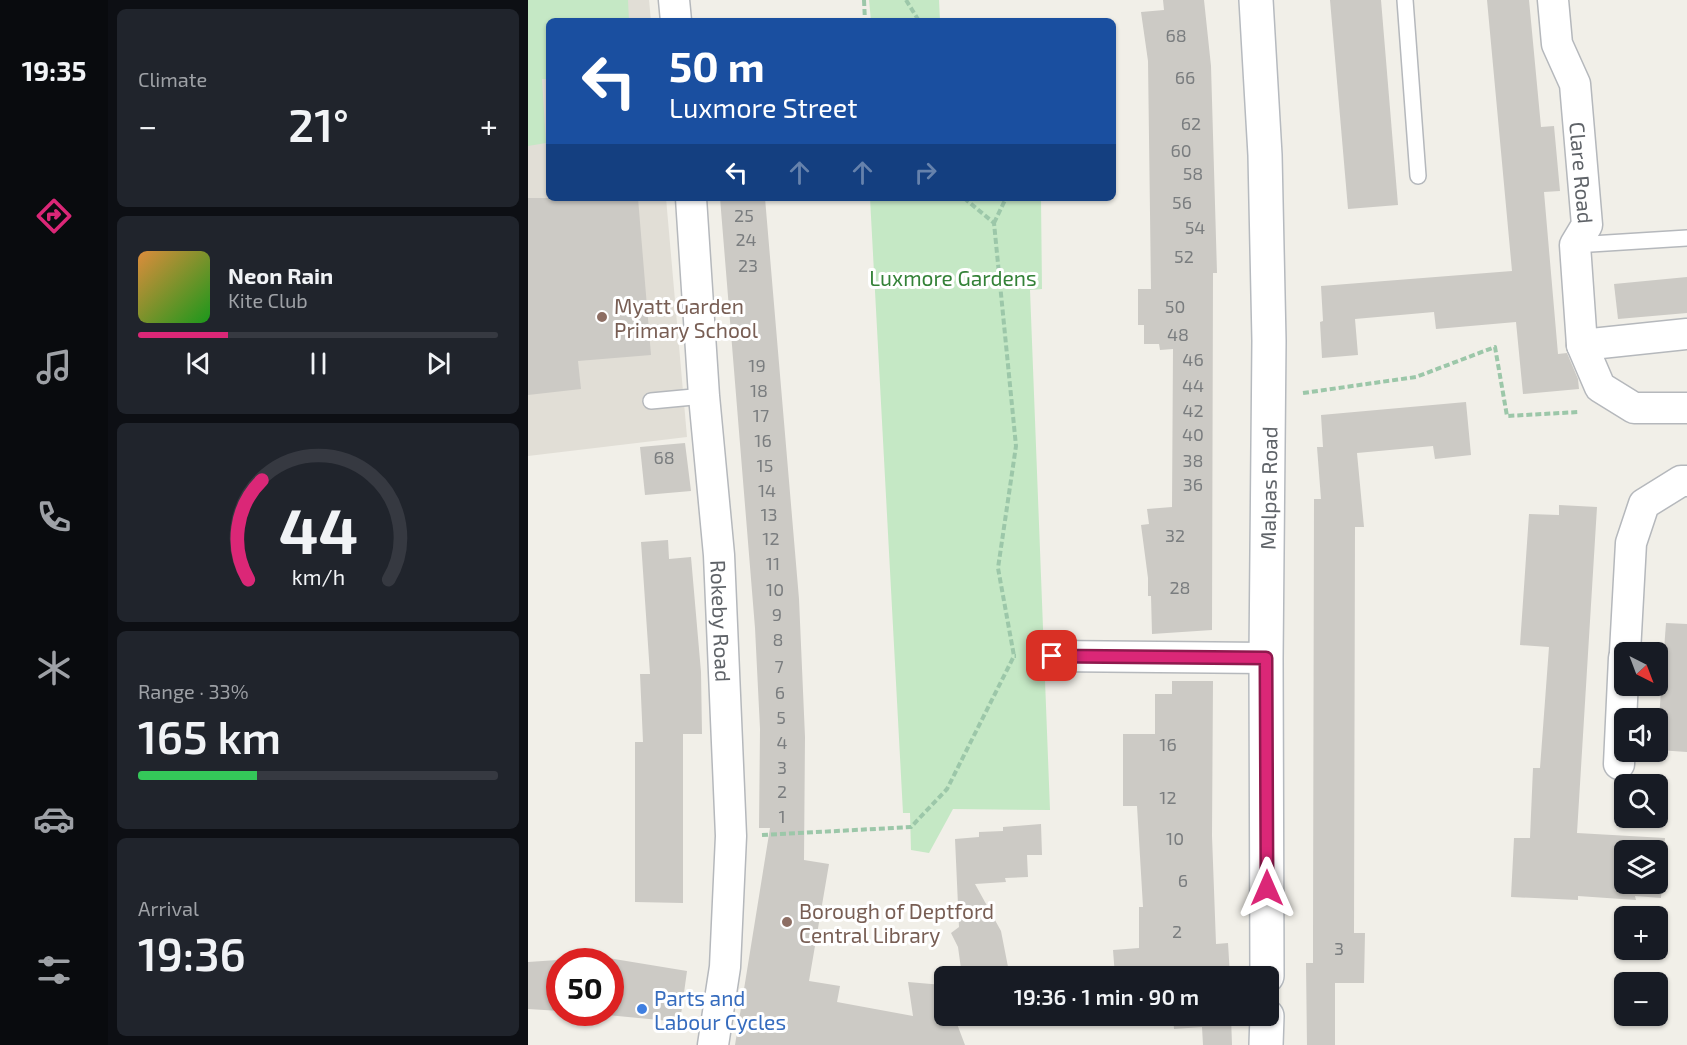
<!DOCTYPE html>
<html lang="en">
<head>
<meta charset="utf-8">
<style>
  :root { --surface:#171b24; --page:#20242c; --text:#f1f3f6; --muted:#9ea1a6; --line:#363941; --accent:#db2777 }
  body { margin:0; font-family:"Exo 2",sans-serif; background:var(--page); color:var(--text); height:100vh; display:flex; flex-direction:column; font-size:22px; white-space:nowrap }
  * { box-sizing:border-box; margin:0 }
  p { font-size:20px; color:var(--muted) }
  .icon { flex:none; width:33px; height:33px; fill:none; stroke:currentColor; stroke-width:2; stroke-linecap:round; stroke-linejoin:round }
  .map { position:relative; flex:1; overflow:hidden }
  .details { display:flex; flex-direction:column; gap:9px; padding:9px; background:#0d0f14; width:420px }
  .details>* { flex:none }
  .top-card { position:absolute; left:18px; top:18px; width:570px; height:183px; border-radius:9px; box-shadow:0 2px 4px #0004; background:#1a4fa0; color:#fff; overflow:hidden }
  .needle { width:39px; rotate:138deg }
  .buttons { position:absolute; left:1086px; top:642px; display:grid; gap:12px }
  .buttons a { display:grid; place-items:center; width:54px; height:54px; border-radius:9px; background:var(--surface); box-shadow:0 2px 4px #0004; font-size:30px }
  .speed { position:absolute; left:18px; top:948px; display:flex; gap:12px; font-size:30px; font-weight:700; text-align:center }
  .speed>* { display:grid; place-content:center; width:78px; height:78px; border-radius:50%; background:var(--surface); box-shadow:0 2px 4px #0004; line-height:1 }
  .speed .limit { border:9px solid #d22; background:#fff; color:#111 }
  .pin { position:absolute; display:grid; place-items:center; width:51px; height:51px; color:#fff; margin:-26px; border-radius:12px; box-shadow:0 3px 9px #0006 }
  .me { position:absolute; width:66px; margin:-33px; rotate:0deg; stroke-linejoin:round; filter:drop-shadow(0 0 4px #0008) }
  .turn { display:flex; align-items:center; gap:21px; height:126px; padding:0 24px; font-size:27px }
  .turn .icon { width:78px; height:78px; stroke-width:2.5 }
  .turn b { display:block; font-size:42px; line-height:51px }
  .lanes { display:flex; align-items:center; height:57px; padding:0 24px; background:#0003; justify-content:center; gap:30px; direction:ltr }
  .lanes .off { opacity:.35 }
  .big { font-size:45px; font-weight:600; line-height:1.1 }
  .details .card { flex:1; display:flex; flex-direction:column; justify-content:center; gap:9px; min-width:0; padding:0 21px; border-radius:9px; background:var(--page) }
  .details .dial { align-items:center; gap:0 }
  .dial svg { height:156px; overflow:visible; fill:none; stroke:var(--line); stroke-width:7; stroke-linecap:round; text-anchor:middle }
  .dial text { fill:var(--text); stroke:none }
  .song { display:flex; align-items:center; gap:18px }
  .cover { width:72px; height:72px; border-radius:9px; background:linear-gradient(135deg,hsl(30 70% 55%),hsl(120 70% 35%)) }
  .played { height:6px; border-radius:3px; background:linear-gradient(90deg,var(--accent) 25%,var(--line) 25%) }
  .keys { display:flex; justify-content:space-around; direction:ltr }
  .heat { display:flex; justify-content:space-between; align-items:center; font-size:33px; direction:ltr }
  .charge { height:9px; border-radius:4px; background:linear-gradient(90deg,#34c759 33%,var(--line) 0) }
  .trip { position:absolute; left:406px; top:966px; width:345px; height:60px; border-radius:9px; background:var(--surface); box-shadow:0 2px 4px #0004; font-weight:600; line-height:60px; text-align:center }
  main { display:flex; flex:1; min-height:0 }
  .dock { display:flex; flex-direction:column; width:108px; justify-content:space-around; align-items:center; background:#090b0e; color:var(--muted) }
  .dock .icon { width:42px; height:42px }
  .dock .current { color:var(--accent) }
  .dock b { font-size:27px; color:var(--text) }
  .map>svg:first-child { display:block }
  .education { fill:#e1ded6 }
  .green { fill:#c5e8c5 }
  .building { fill:#cccac5; fill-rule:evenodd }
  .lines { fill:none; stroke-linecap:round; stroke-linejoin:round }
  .service-casing { stroke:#b5b8bc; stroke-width:18 }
  .minor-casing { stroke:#b5b8bc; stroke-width:33 }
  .secondary-casing { stroke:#b6babf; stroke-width:36 }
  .path { stroke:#9cc7a9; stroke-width:4; stroke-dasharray:6 3; stroke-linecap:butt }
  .service { stroke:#fff; stroke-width:15 }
  .minor { stroke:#fff; stroke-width:30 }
  .secondary { stroke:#fff; stroke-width:33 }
  .route-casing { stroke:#8e194d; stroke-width:15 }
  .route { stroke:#db2777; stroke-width:10 }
  .education-dot { fill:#8d6e63; stroke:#fff; stroke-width:2 }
  .shop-dot { fill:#3f7fe0; stroke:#fff; stroke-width:2 }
  .labels { text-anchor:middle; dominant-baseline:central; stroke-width:6; stroke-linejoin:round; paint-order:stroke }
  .number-label { font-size:18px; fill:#7a7d7f }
  .street-label { font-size:21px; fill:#5f6368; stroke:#fff }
  .park-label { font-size:21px; fill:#348238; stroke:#fff }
  .education-label { font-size:21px; fill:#785e54; stroke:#fff; text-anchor:start }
  .shop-label { font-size:21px; fill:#366cbe; stroke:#fff; text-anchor:start }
</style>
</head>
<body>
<main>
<nav class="dock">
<b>19:35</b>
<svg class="icon current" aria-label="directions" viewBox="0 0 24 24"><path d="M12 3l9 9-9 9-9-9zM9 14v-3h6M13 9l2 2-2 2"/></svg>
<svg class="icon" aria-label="music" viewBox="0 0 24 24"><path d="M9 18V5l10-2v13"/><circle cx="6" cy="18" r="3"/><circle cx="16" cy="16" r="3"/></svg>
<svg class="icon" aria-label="phone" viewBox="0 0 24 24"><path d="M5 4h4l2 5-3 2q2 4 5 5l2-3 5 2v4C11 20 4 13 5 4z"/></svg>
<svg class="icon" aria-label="climate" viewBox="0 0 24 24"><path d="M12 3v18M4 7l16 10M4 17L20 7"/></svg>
<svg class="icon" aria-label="car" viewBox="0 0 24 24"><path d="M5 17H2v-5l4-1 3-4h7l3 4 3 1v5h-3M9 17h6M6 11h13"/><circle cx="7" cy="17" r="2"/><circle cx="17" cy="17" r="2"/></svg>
<svg class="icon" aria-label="filters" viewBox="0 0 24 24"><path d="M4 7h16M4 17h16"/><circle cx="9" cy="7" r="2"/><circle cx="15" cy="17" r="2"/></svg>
</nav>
<section class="details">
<div class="card"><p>Climate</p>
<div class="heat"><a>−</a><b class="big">21°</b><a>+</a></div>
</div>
<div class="card">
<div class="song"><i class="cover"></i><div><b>Neon Rain</b><p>Kite Club</p></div></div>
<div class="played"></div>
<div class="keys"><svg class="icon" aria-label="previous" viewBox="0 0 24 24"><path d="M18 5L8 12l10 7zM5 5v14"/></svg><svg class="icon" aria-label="pause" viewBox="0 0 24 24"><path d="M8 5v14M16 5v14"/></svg><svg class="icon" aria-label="next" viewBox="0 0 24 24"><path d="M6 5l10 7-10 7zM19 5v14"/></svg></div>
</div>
<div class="card dial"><svg viewBox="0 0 100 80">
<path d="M14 69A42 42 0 1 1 86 69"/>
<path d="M14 69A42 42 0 0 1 21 18" stroke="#db2777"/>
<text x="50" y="56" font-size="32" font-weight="700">44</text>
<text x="50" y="72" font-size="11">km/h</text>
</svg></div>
<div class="card"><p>Range · 33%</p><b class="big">165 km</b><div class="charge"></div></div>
<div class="card"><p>Arrival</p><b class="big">19:36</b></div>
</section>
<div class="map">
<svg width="1159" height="1045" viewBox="0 0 1159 1045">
  <rect width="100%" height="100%" fill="#f1efe8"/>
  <!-- education -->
  <polygon class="education" points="0,0 121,0 123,21 21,21 21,198 138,198 159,437 0,456"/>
  <!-- green -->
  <g class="green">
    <polygon points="0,0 100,0 101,21 21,21 21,79 14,79 18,143 0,146"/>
    <polygon points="341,0 411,0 412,21 343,21"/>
    <polygon points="342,198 513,198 514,289 502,290 522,810 425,809 401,853 383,850 382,813 375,813"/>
  </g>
  <!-- building -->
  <g class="building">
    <polygon points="635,0 676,0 683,66 689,273 685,273 684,630 624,634 623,596 620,596 620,578 613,525 621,524 619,509 644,507 645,349 632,350 631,344 616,344 616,325 610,325 610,289 623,289 620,61 613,12 636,10"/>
    <polygon points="802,0 853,0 870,205 820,209"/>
    <polygon points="959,0 1001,0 1013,127 1026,126 1032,191 1016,192 1030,354 1039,353 1050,379 1051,389 995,394 988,322 908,329 906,312 827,319 830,355 794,358 792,322 795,321 793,286 984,271"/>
    <polygon points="0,198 110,198 123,355 50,361 53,389 0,395"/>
    <polygon points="192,198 237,198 271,599 277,737 276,860 301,864 281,981 312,986 309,1002 385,1016 380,982 415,985 417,990 417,1016 426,1016 437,1045 207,1045 242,828 231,828 232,729 227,628"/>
    <polygon points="1159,277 1159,313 1090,319 1086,284"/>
    <polygon points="938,402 943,455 907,459 905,446 829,453 836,527 827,527 826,933 837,933 836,983 807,983 807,1045 779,1045 778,963 785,963 785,933 786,499 793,499 789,447 795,447 793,415"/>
    <polygon points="157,443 163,491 117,495 112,447"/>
    <path d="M1031,505L1069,507L1049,833L1137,838L1133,898L1107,896L1108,900L1050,896V900L983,897L986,838H1002L1005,768H1012L1021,647L992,645L1001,514L1031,515ZM1096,850H1130V884H1096Z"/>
    <polygon points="140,540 141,559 163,557 173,672 174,734 155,734 155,903 107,902 107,742 115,742 112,674 122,674 113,542"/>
    <polygon points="1138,623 1159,624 1159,752 1130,750 1130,732"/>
    <polygon points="644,681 685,681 684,836 688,944 700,943 702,976 587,976 585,950 611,948 611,907 615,907 609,806 595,806 595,734 627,734 627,694 644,694"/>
    <polygon points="513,824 514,855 499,855 500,877 477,878 478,882 447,884 473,931 481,972 456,976 434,976 430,947 423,933 431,927 427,839 451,837 451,832 475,831 475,827"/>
    <polygon points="74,957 159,971 152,1022 48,1012 82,1012 82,962 32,962 32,1011 0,1009 0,962"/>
    <polygon points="645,1016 703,1016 704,1045 675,1045 674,1027 646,1029"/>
  </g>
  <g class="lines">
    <!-- service casing -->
    <g class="service-casing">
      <g id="service">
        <polyline points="877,0 890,176"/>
        <polyline points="1047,245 1159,238"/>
        <polyline points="123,401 176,396"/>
      </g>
    </g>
    <!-- minor casing -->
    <g class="minor-casing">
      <g id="minor">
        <polyline points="146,0 148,21"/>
        <path id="s1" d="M1025,0L1029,44L1047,84L1059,225L1047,245L1054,345L1072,387L1106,408H1159"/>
        <path id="s2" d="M163,198L176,396L191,555L203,836L197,967L185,1045"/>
        <polyline points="1054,345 1159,334"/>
        <polyline points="1097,652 1103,543 1116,504 1153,481 1159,481"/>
        <polyline points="524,656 738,658"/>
        <polyline points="1091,764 1096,658"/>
      </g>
    </g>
    <!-- secondary casing -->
    <g class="secondary-casing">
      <g id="secondary">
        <polyline points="728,0 737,155 741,341 738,658 739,976"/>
        <polyline points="738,1045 739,1016"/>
      </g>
    </g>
    <!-- path -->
    <g class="path">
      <polyline points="336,0 337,21"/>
      <polyline points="378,0 391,21"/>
      <polyline points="436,198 466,223 488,446 470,568 486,656"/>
      <polyline points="466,223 478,198"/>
      <polyline points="775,393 888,377 967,347 979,416 1051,412"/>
      <polyline points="234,835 383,827 419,789 486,656 488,656"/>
    </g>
    <!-- service -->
    <use href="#service" class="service"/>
    <!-- minor -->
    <use href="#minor" class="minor"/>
    <!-- secondary -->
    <use href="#secondary" class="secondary"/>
  </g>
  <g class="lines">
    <!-- route casing -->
    <g class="route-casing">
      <polyline id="route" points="524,656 738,658 739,888"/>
    </g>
    <!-- route -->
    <use href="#route" class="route"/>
  </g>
  <!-- markers -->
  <g class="education-dot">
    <circle cx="74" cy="317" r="6"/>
    <circle cx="259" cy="922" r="6"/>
  </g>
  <circle class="shop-dot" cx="114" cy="1009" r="6"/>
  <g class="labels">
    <!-- number labels -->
    <g class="number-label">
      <text x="648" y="35">68</text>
      <text x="657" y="77">66</text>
      <text x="663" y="123">62</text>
      <text x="653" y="150">60</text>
      <text x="665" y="173">58</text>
      <text x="654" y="202">56</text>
      <text x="216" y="215">25</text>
      <text x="667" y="227">54</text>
      <text x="218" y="239">24</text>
      <text x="656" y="256">52</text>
      <text x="220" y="265">23</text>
      <text x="647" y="306">50</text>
      <text x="650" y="334">48</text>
      <text x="665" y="359">46</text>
      <text x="229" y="365">19</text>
      <text x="665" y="385">44</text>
      <text x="231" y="390">18</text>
      <text x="665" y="410">42</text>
      <text x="233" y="415">17</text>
      <text x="665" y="434">40</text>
      <text x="235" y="440">16</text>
      <text x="136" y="457">68</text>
      <text x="665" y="460">38</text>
      <text x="237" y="465">15</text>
      <text x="665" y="484">36</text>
      <text x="239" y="490">14</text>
      <text x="241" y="514">13</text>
      <text x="647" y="535">32</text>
      <text x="243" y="538">12</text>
      <text x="245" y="563">11</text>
      <text x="652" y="587">28</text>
      <text x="247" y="589">10</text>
      <text x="249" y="614">9</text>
      <text x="250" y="639">8</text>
      <text x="251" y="666">7</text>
      <text x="252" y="692">6</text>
      <text x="253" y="717">5</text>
      <text x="254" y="742">4</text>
      <text x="640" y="744">16</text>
      <text x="254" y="767">3</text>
      <text x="254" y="791">2</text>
      <text x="640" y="797">12</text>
      <text x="254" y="816">1</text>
      <text x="647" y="838">10</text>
      <text x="655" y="880">6</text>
      <text x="649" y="931">2</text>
      <text x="811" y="948">3</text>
    </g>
    <!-- street labels -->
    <g class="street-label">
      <text stroke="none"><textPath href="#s1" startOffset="177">Clare Road</textPath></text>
      <text transform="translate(740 488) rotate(-89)">Malpas Road</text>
      <text stroke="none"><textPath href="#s2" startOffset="424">Rokeby Road</textPath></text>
    </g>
    <!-- park labels -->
    <g class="park-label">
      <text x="425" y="277">Luxmore Gardens</text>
    </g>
    <!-- education labels -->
    <g class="education-label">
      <text x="86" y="305">Myatt Garden<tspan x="86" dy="24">Primary School</tspan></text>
      <text x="271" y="910">Borough of Deptford<tspan x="271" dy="24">Central Library</tspan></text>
    </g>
    <!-- shop labels -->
    <g class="shop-label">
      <text x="126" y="997">Parts and<tspan x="126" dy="24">Labour Cycles</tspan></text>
    </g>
  </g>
</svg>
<div class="buttons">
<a><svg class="needle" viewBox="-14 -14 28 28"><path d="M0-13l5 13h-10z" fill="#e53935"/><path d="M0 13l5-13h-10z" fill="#9ea1a6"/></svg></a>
<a><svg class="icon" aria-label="sound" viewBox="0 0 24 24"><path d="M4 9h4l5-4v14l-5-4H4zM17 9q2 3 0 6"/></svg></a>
<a><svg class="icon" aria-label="search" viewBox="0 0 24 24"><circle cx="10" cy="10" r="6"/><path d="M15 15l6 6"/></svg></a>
<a><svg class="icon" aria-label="layers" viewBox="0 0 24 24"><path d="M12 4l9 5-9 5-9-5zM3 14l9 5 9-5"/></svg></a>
<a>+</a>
<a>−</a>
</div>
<div class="speed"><div class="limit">50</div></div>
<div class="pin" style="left:524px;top:656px;background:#d93025"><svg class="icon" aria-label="arrive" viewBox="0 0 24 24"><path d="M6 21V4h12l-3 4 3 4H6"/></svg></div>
<svg class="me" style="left:739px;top:888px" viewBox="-20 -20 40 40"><path d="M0-17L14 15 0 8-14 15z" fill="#db2777" stroke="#fff" stroke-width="4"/></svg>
<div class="trip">19:36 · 1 min · 90 m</div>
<div class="top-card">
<div class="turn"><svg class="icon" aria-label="left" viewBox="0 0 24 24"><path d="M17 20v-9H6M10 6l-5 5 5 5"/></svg><div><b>50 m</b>Luxmore Street</div></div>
<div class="lanes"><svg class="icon" aria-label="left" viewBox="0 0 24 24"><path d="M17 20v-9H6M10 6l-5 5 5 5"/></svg><svg class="icon off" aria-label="ahead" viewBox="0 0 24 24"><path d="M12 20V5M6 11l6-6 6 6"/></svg><svg class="icon off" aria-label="ahead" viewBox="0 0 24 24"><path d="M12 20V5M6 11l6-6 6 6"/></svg><svg class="icon off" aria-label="right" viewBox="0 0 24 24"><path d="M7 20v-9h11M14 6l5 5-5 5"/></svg></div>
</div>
</div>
</main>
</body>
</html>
